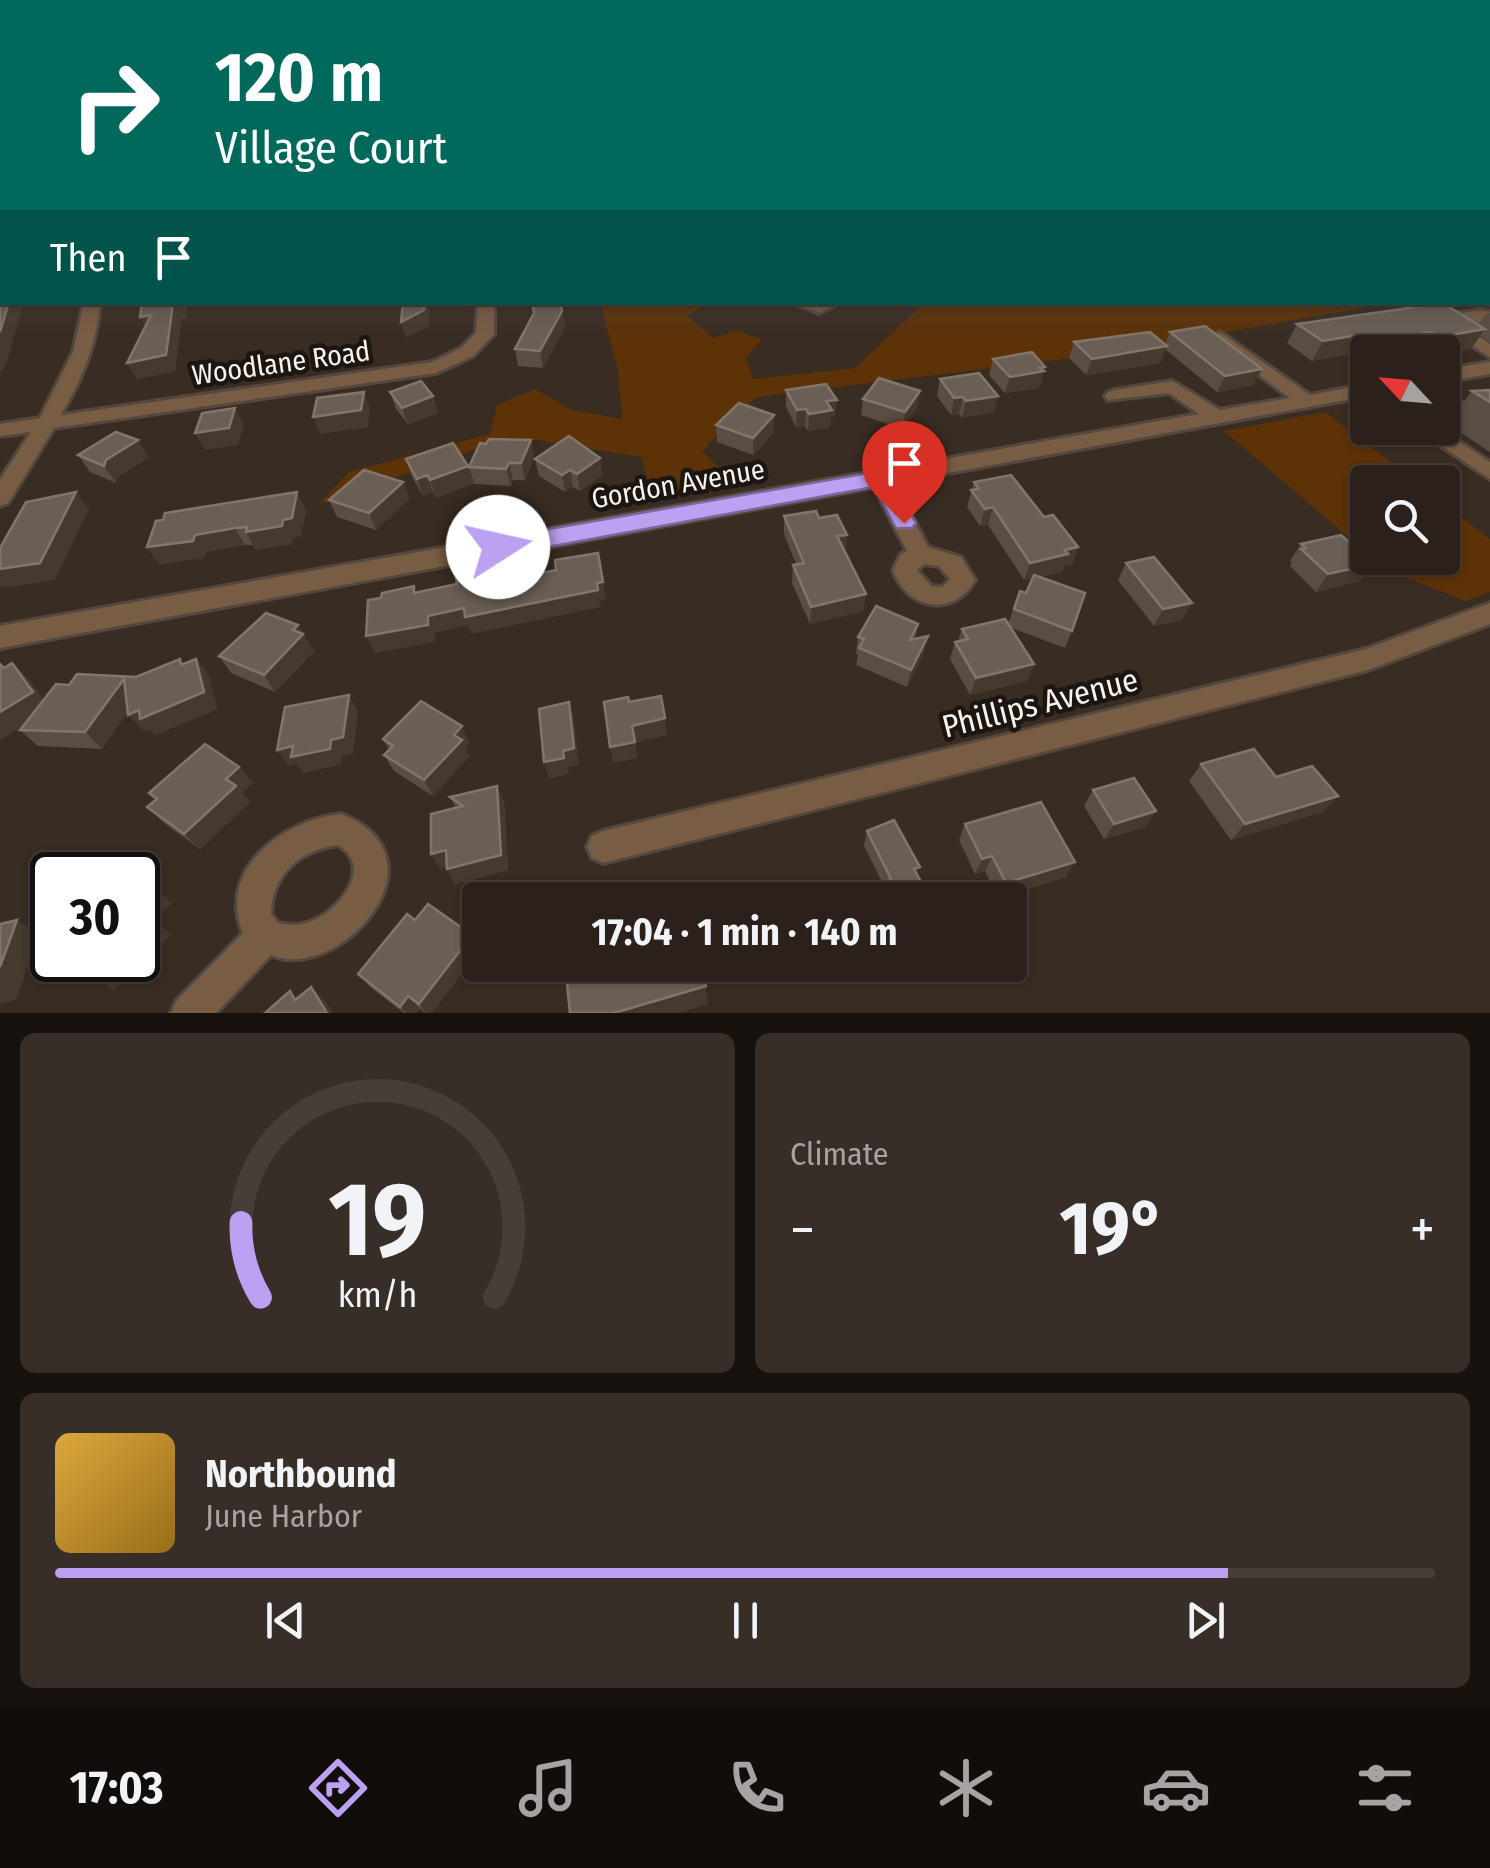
<!DOCTYPE html>
<html lang="en">
<head>
<meta charset="utf-8">
<style>
  :root { --surface:#2b211a; --page:#372e27; --text:#f1f3f6; --muted:#a6a3a2; --line:#473e39; --accent:#bca0f2 }
  body { margin:0; font-family:"Fira Sans Condensed",sans-serif; background:var(--page); color:var(--text); height:100vh; display:flex; flex-direction:column; font-size:38px; white-space:nowrap }
  * { box-sizing:border-box; margin:0 }
  p { font-size:32px; color:var(--muted) }
  .icon { flex:none; width:55px; height:55px; fill:none; stroke:currentColor; stroke-width:2; stroke-linecap:round; stroke-linejoin:round }
  .map { position:relative; height:1013px; overflow:hidden }
  .panel { display:flex; flex-direction:column; gap:20px; padding:20px; background:#18120e; flex:1 }
  .panel>* { flex:none }
  .banner { position:absolute; left:0px; top:0px; width:1490px; height:305px; box-shadow:0 2px 8px #0004,0 0 0 2px var(--line); background:#00695c; color:#fff; overflow:hidden }
  .needle { width:65px; rotate:296deg }
  .controls { position:absolute; left:1350px; top:335px; display:grid; gap:20px }
  .controls a { display:grid; place-items:center; width:110px; height:110px; border-radius:10px; background:var(--surface); box-shadow:0 2px 8px #0004,0 0 0 2px var(--line); font-size:50px }
  .speed { position:absolute; left:30px; top:852px; display:flex; gap:20px; font-size:50px; font-weight:700; text-align:center }
  .speed>* { display:grid; place-content:center; width:130px; height:130px; border-radius:50%; background:var(--surface); box-shadow:0 2px 8px #0004,0 0 0 2px var(--line); line-height:1 }
  .speed .limit { border:5px solid #111; border-radius:15px; background:#fff; color:#111 }
  .pin { position:absolute; display:grid; place-items:center; width:85px; height:85px; color:#fff; margin:-102px -42px; border-radius:50% 50% 50% 0; rotate:-45deg; box-shadow:0 0 10px #0007 }
  .pin .icon { rotate:45deg }
  .me { position:absolute; width:110px; margin:-55px; rotate:80deg; stroke-linejoin:round; filter:drop-shadow(0 0 8px #0008) }
  .turn { display:flex; align-items:center; gap:35px; height:210px; padding:0 50px; font-size:45px }
  .turn .icon { width:130px; height:130px; stroke-width:2.5 }
  .turn b { display:block; font-size:70px; line-height:85px }
  .then { display:flex; align-items:center; height:95px; padding:0 50px; background:#0003; gap:20px; font-size:38px }
  .big { font-size:75px; font-weight:700; line-height:1.1 }
  .panel .widget { flex:1; display:flex; flex-direction:column; justify-content:center; gap:15px; min-width:0; padding:0 35px; border-radius:15px; background:var(--page) }
  .panel .dial { align-items:center; gap:0 }
  .dial svg { height:260px; overflow:visible; fill:none; stroke:var(--line); stroke-width:7; stroke-linecap:round; text-anchor:middle }
  .dial text { fill:var(--text); stroke:none }
  .song { display:flex; align-items:center; gap:30px }
  .cover { width:120px; height:120px; border-radius:15px; background:linear-gradient(135deg,hsl(40 70% 55%),hsl(40 70% 35%)) }
  .played { height:10px; border-radius:5px; background:linear-gradient(90deg,var(--accent) 85%,var(--line) 85%) }
  .keys { display:flex; justify-content:space-around; direction:ltr }
  .heat { display:flex; justify-content:space-between; align-items:center; font-size:55px; direction:ltr }
  .panel .tiles { flex:1; display:grid; gap:20px; grid-template-columns:1fr 1fr }
  .widget:last-child { grid-column:span 2 }
  .trip { position:absolute; left:462px; top:882px; width:565px; height:100px; border-radius:10px; background:var(--surface); box-shadow:0 2px 8px #0004,0 0 0 2px var(--line); font-weight:700; line-height:100px; text-align:center }
  .tabs { display:flex; height:160px; justify-content:space-around; align-items:center; background:#110d0a; color:var(--muted) }
  .tabs .icon { width:70px; height:70px }
  .tabs .current { color:var(--accent) }
  .tabs b { font-size:45px; color:var(--text) }
  .map>svg:first-child { display:block }
  .green { fill:#5c3206 }
  .lines { fill:none; stroke-linecap:round; stroke-linejoin:round }
  .minor-casing { stroke:#54483e; stroke-width:6 }
  .minor { fill:#795c44; fill-rule:evenodd }
  .wall { fill:#5a4d43 }
  .shaded-wall { fill:#46392e }
  .building { fill:#6b5f55; stroke:#82766c; stroke-width:2.5 }
  .route { fill:#bca0f2; stroke:#7a689d; stroke-width:2.5 }
  .labels { text-anchor:middle; dominant-baseline:central; stroke-width:9; stroke-linejoin:round; paint-order:stroke }
  .street-label { font-size:28px; fill:#faf2eb; stroke:#1b1611 }
  .near-street-label { font-size:32px; fill:#faf2eb; stroke:#1b1611 }
</style>
</head>
<body>
<div class="map">
<svg width="1490" height="1013" viewBox="0 0 1490 1013">
  <rect width="100%" height="100%" fill="#392c22"/>
  <!-- green -->
  <g class="green">
    <polygon points="600,303 708,303 687,316 713,338 736,331 762,339 746,358 753,379 855,368 924,303 1390,303 1089,356 757,397 724,425 703,452 736,484 653,498 641,457 536,440 473,450 318,505 349,472 490,434 497,405 535,389 572,410 622,419 618,370"/>
    <polygon points="1325,412 1416,482 1368,482 1367,553 1224,431"/>
    <polygon points="1443,503 1490,539 1490,592 1466,601 1385,569 1372,558 1442,558"/>
  </g>
  <g class="lines">
    <!-- minor casing -->
    <g class="minor-casing">
      <g id="minor">
        <path d="M84,302H100C97,344 82,379 61,415L432,362L461,348L476,333L478,302H494V334L473,356L436,373L54,428L8,503L0,506V480L31,432L0,436V424L40,418L73,352Z"/>
        <polygon points="791,302 841,302 819,313"/>
        <polygon points="1480,310 1490,312 1490,322 1459,324 1490,344 1490,357 1434,321 1443,316"/>
        <path d="M1220,332L1310,395L1368,384V396L894,483L928,547L961,557L975,580C954,618 907,610 893,570L901,554L907,551L874,487L0,648V626L1199,414L1169,393L1108,400L1105,396L1108,392L1115,390L1172,381L1220,410L1290,398L1214,341L1211,337ZM924,564L939,566L950,579L942,587L931,586L917,570Z"/>
        <polygon points="1490,362 1490,374 1442,382 1442,370"/>
        <polygon points="1442,391 1475,410 1478,414 1475,418 1461,418 1442,406"/>
        <polygon points="1415,428 1438,428 1490,462 1490,479"/>
        <polygon points="1490,603 1490,624 1368,670 603,863 592,858 587,847 592,836 603,831 1366,649"/>
        <path d="M341,814C452,858 339,984 271,955L216,1013H171L177,1000L243,933C216,869 284,820 341,814ZM338,845C378,869 333,919 302,924C295,926 286,924 278,923L271,914C272,874 300,850 338,845Z"/>
      </g>
    </g>
    <!-- minor -->
    <use href="#minor" class="minor"/>
  </g>
  <!-- wall -->
  <g class="wall">
    <polygon points="1488,201 1490,202 1490,234 1488,233"/>
    <polygon points="562,311 565,327 543,368 518,366 515,349"/>
    <polygon points="1490,313 1490,342 1481,335 1471,349 1442,354 1442,352 1368,352 1368,361 1362,362 1351,354 1312,361 1287,343 1297,324 1478,325 1486,314"/>
    <polygon points="1170,332 1254,385 1217,392 1165,349 1160,363 1086,375 1069,358 1074,342 1165,345"/>
    <polygon points="993,359 1045,367 1039,388 1005,393 989,375"/>
    <polygon points="940,379 994,412 962,418 959,414 951,415 937,396"/>
    <polygon points="786,390 835,416 831,417 830,427 808,431 805,426 796,427 786,407"/>
    <polygon points="1490,390 1490,452 1448,424 1472,391"/>
    <polygon points="390,392 433,396 438,413 408,424 396,409"/>
    <polygon points="863,399 917,408 903,429 861,415"/>
    <polygon points="716,425 774,432 753,455 717,442"/>
    <polygon points="531,440 534,457 525,480 513,480 511,486 474,484 469,467"/>
    <polygon points="78,455 149,457 118,477 116,483 90,472"/>
    <polygon points="406,459 468,466 474,483 436,498 433,492 423,496 412,477"/>
    <polygon points="535,459 603,475 580,491 573,487 565,492 539,476"/>
    <polygon points="403,482 409,499 376,530 337,517 329,500"/>
    <polygon points="974,482 1044,517 1078,547 1072,565 1064,566 1062,572 1040,577 1072,631 1065,648 1011,628 1034,664 1027,681 970,695 950,659 955,642 958,641 962,629 1008,624 1020,591 1026,593 1032,578 1024,580 988,525 980,526 967,507"/>
    <polygon points="306,509 301,536 292,538 291,544 256,550 253,545 245,545 206,552 204,558 159,564 147,547"/>
    <polygon points="784,516 819,518 847,535 845,552 866,594 863,611 810,624 792,583 793,565 796,564 784,534"/>
    <polygon points="1301,544 1374,564 1360,581 1316,592 1290,566 1292,563 1290,561"/>
    <polygon points="1126,563 1182,620 1154,626 1118,580"/>
    <polygon points="918,624 915,639 924,653 907,687 856,665 858,655 856,654 858,637"/>
    <polygon points="298,625 314,651 275,692 231,673 219,656"/>
    <polygon points="196,659 209,676 217,709 155,735 150,729 144,731 128,711 102,749 38,746 20,730 23,726 0,740 0,664 5,667 12,663 29,680 43,700 69,685 136,677 183,664"/>
    <polygon points="383,739 469,743 465,748 469,756 433,796 394,771 384,755 389,750"/>
    <polygon points="1201,764 1276,777 1338,796 1322,812 1231,840 1189,781"/>
    <polygon points="239,767 253,783 242,792 250,802 200,849 164,823 147,807 156,800 149,793"/>
    <polygon points="1093,790 1156,811 1145,827 1104,839 1084,806"/>
    <polygon points="450,797 504,802 508,870 455,884 446,867 440,869 456,808"/>
    <polygon points="965,824 1066,877 998,898 985,871 975,874 959,840"/>
    <polygon points="867,831 917,874 931,900 882,900 881,896 884,886 864,846"/>
    <polygon points="415,920 472,935 480,948 432,1013 425,1013 419,1008 416,1013 404,1013 370,987 358,974"/>
  </g>
  <!-- shaded-wall -->
  <g class="shaded-wall">
    <polygon points="9,302 22,302 22,309 7,362 0,373 0,332"/>
    <polygon points="186,302 187,318 182,319 175,372 137,379 127,363 173,303"/>
    <polygon points="425,302 430,302 429,326 406,338 401,322"/>
    <polygon points="562,311 565,327 543,368 540,351"/>
    <polygon points="151,315 149,333 140,317"/>
    <polygon points="1485,329 1471,349 1442,354 1442,352 1429,352 1439,337"/>
    <polygon points="1431,332 1419,352 1368,352 1374,342"/>
    <polygon points="1363,334 1351,354 1312,361 1323,341"/>
    <polygon points="1167,346 1160,363 1086,375 1092,359"/>
    <polygon points="1045,367 1039,388 1005,393 1010,377"/>
    <polygon points="1262,369 1254,385 1217,392 1225,376"/>
    <polygon points="920,391 917,408 903,429 905,412"/>
    <polygon points="364,392 370,408 368,427 320,434 313,417"/>
    <polygon points="433,396 438,413 408,424 402,408"/>
    <polygon points="998,396 994,412 962,418 966,401"/>
    <polygon points="963,397 959,414 951,415 954,398"/>
    <polygon points="837,400 835,416 831,417 830,427 808,431 809,414 826,401"/>
    <polygon points="235,408 244,425 238,445 205,450 195,433"/>
    <polygon points="806,409 805,426 796,427 797,410"/>
    <polygon points="774,415 774,432 753,455 753,438"/>
    <polygon points="138,440 149,457 118,477 116,483 104,466 106,460"/>
    <polygon points="531,440 534,457 525,480 521,463"/>
    <polygon points="600,458 603,475 580,491 577,474"/>
    <polygon points="509,463 513,480 511,486 506,469"/>
    <polygon points="468,466 474,483 436,498 430,480"/>
    <polygon points="570,470 573,487 565,492 562,475"/>
    <polygon points="427,475 433,492 423,496 417,479"/>
    <polygon points="403,482 409,499 376,530 369,513"/>
    <polygon points="76,492 89,509 55,580 2,588 0,586 0,569"/>
    <polygon points="297,492 306,509 301,536 292,538 291,544 256,550 246,532 283,520"/>
    <polygon points="993,507 988,525 980,526 985,509"/>
    <polygon points="235,528 245,545 206,552 204,558 159,564 147,547 195,535"/>
    <polygon points="847,535 845,552 837,536"/>
    <polygon points="1078,547 1072,565 1064,566 1062,572 1024,580 1030,563 1065,550"/>
    <polygon points="598,553 606,599 600,600 597,583"/>
    <polygon points="1374,564 1360,581 1316,592 1328,574"/>
    <polygon points="598,590 601,607 471,634 468,625 435,633 435,642 375,653 366,636 428,616 464,608"/>
    <polygon points="866,594 863,611 810,624 811,607"/>
    <polygon points="1192,603 1182,620 1154,626 1163,609"/>
    <polygon points="298,625 314,651 275,692 264,675"/>
    <polygon points="928,636 924,653 907,687 911,670"/>
    <polygon points="196,659 209,676 217,709 155,735 150,729 144,731 128,715"/>
    <polygon points="12,663 29,680 50,709 0,740 0,712"/>
    <polygon points="1034,664 1027,681 970,695 976,678"/>
    <polygon points="124,679 139,696 102,749 85,732"/>
    <polygon points="349,695 358,712 353,754 342,756 340,765 303,773 297,764 289,766 277,750 331,740"/>
    <polygon points="569,702 574,719 579,765 568,767 569,774 549,779 544,762 563,751"/>
    <polygon points="665,718 667,735 635,743 638,758 613,763 610,747 632,726"/>
    <polygon points="462,726 469,743 465,748 469,756 433,796 424,780 454,735"/>
    <polygon points="239,767 253,783 242,792 250,802 200,849 184,834 226,779"/>
    <polygon points="497,786 504,802 508,870 455,884 447,869"/>
    <polygon points="1338,796 1322,812 1231,840 1245,824"/>
    <polygon points="1156,811 1145,827 1104,839 1114,824"/>
    <polygon points="446,850 454,865 440,869 431,854"/>
    <polygon points="992,856 985,871 975,874 982,859"/>
    <polygon points="1075,862 1066,877 998,898 1006,883"/>
    <polygon points="155,888 172,903 154,920 171,935 114,990 94,977 112,960 138,960 138,904"/>
    <polygon points="17,920 39,934 16,1000 0,1004 0,967"/>
    <polygon points="472,935 480,949 432,1013 426,1013 419,1004"/>
    <polygon points="706,986 708,1004 679,1013 614,1013"/>
    <polygon points="311,987 324,1000 333,1013 327,1013"/>
    <polygon points="408,996 419,1008 416,1013 406,1013 400,1007"/>
  </g>
  <!-- building -->
  <g class="building">
    <polygon points="1488,201 1490,202 1490,219 1488,218"/>
    <polygon points="0,255 2,259 2,302 9,302 0,332"/>
    <polygon points="142,302 177,302 173,303 166,355 127,363 151,315 140,317"/>
    <polygon points="403,302 425,302 424,310 401,322"/>
    <polygon points="532,302 560,302 562,311 540,351 515,349 534,313"/>
    <polygon points="1443,303 1485,329 1439,337 1431,332 1374,342 1363,334 1323,341 1297,324"/>
    <polygon points="1205,326 1262,369 1225,376 1170,332"/>
    <polygon points="1150,332 1167,346 1092,359 1074,342"/>
    <polygon points="1032,352 1045,367 1040,368 1044,371 1010,377 993,359"/>
    <polygon points="979,373 998,396 966,401 963,397 954,398 940,379"/>
    <polygon points="879,378 920,391 905,412 863,399"/>
    <polygon points="421,381 433,396 402,408 390,392"/>
    <polygon points="826,384 837,400 826,401 832,410 809,414 806,409 797,410 786,390"/>
    <polygon points="1490,390 1490,402 1472,391"/>
    <polygon points="364,392 361,410 313,417 317,398"/>
    <polygon points="739,403 774,415 753,438 716,425"/>
    <polygon points="235,408 229,428 195,433 202,413"/>
    <polygon points="116,432 138,440 106,460 104,466 78,455"/>
    <polygon points="569,436 600,458 577,474 570,470 562,475 535,459"/>
    <polygon points="489,439 531,440 521,463 509,463 506,469 469,467 480,443 486,444"/>
    <polygon points="453,443 468,466 430,480 427,475 417,479 406,459"/>
    <polygon points="364,470 403,482 369,513 329,500"/>
    <polygon points="1011,475 1044,517 1053,515 1078,547 1065,550 1068,554 1030,563 993,507 985,509 971,490 979,489 974,482"/>
    <polygon points="76,492 40,563 0,569 0,548 26,502"/>
    <polygon points="297,492 292,518 283,520 282,526 246,532 247,527 235,528 195,535 193,541 147,547 156,521 163,520 165,513"/>
    <polygon points="816,511 819,518 837,515 847,535 837,536 866,594 811,607 793,565 804,563 784,516"/>
    <polygon points="1341,535 1374,564 1328,574 1301,549 1306,548 1301,544"/>
    <polygon points="598,553 603,582 597,583 598,590 465,617 464,608 428,616 428,625 366,636 368,600 381,598 382,593 414,586 414,593 457,584 456,577 499,567 502,582 556,570 555,560"/>
    <polygon points="1154,557 1192,603 1163,609 1126,563"/>
    <polygon points="1034,575 1085,593 1072,631 1014,609 1020,591 1026,593"/>
    <polygon points="876,606 918,624 910,640 928,636 911,670 859,648 864,639 858,637"/>
    <polygon points="266,613 298,625 293,630 303,634 264,675 219,656"/>
    <polygon points="1005,619 1034,664 976,678 955,642 968,639 962,629"/>
    <polygon points="180,659 181,665 196,659 204,692 140,719 139,710 128,715 124,679 85,732 20,730 56,684 69,685 77,674 136,677"/>
    <polygon points="12,663 33,692 0,712 0,664 4,668"/>
    <polygon points="349,695 343,737 331,740 330,749 291,757 293,746 277,750 285,707"/>
    <polygon points="661,696 665,718 632,726 635,742 610,747 604,702 628,697 629,702"/>
    <polygon points="421,701 462,726 454,735 462,740 424,780 384,755 393,746 383,739"/>
    <polygon points="569,702 574,748 563,751 564,758 544,762 539,709"/>
    <polygon points="205,744 239,767 226,779 236,786 184,834 147,807 157,799 149,793"/>
    <polygon points="1254,749 1276,777 1312,766 1338,796 1245,824 1201,764"/>
    <polygon points="1134,778 1156,811 1114,824 1093,790"/>
    <polygon points="497,786 501,855 447,869 446,850 431,854 431,814 463,806 450,797"/>
    <polygon points="1041,802 1075,862 1006,883 992,856 982,859 965,824"/>
    <polygon points="894,820 920,867 914,869 931,900 893,900 885,882 891,879 867,831"/>
    <polygon points="126,864 155,888 138,904 138,875 113,875"/>
    <polygon points="428,904 472,935 419,1004 408,996 400,1007 358,974 407,914 415,920"/>
    <polygon points="138,907 153,921 138,935"/>
    <polygon points="17,920 0,967 0,924"/>
    <polygon points="76,960 112,960 94,977"/>
    <polygon points="565,965 702,965 706,986 614,1013 570,1013"/>
    <polygon points="311,987 327,1013 265,1013 290,991 295,1000"/>
  </g>
  <!-- sky -->
  <linearGradient id="sky" x2="0" y2="1"><stop stop-color="#1f1813"/><stop offset="0.58" stop-color="#4e4b4f"/><stop offset="1" stop-color="#4e4b4f" stop-opacity="0"/></linearGradient>
  <rect width="1490" height="338" fill="url(#sky)"/>
  <!-- route -->
  <polygon class="route" points="880,471 888,473 916,523 912,528 896,528 874,487 498,556 486,547 498,538"/>
  <g class="labels">
    <!-- street labels -->
    <g class="street-label">
      <text transform="translate(281 363) rotate(-8)">Woodlane Road</text>
      <text transform="translate(678 484) rotate(-10)">Gordon Avenue</text>
    </g>
    <!-- near-street labels -->
    <g class="near-street-label">
      <text transform="translate(1040 703) rotate(-14)">Phillips Avenue</text>
    </g>
  </g>
</svg>
<div class="controls">
<a><svg class="needle" viewBox="-14 -14 28 28"><path d="M0-13l5 13h-10z" fill="#e53935"/><path d="M0 13l5-13h-10z" fill="#a6a3a2"/></svg></a>
<a><svg class="icon" aria-label="search" viewBox="0 0 24 24"><circle cx="10" cy="10" r="6"/><path d="M15 15l6 6"/></svg></a>
</div>
<div class="speed"><div class="limit">30</div></div>
<div class="pin" style="left:904px;top:523px;background:#d93025"><svg class="icon" aria-label="arrive" viewBox="0 0 24 24"><path d="M6 21V4h12l-3 4 3 4H6"/></svg></div>
<svg class="me" style="left:498px;top:547px" viewBox="-20 -20 40 40"><circle r="19" fill="#fff"/><path d="M0-13L10 11 0 6-10 11z" fill="#bca0f2"/></svg>
<div class="trip">17:04 · 1 min · 140 m</div>
<div class="banner">
<div class="turn"><svg class="icon" aria-label="right" viewBox="0 0 24 24"><path d="M7 20v-9h11M14 6l5 5-5 5"/></svg><div><b>120 m</b>Village Court</div></div>
<div class="then">Then<svg class="icon" aria-label="arrive" viewBox="0 0 24 24"><path d="M6 21V4h12l-3 4 3 4H6"/></svg></div>
</div>
</div>
<section class="panel">
<div class="tiles">
<div class="widget dial"><svg viewBox="0 0 100 80">
<path d="M14 69A42 42 0 1 1 86 69"/>
<path d="M14 69A42 42 0 0 1 8 46" stroke="#bca0f2"/>
<text x="50" y="56" font-size="32" font-weight="700">19</text>
<text x="50" y="72" font-size="11">km/h</text>
</svg></div>
<div class="widget"><p>Climate</p>
<div class="heat"><a>−</a><b class="big">19°</b><a>+</a></div>
</div>
<div class="widget">
<div class="song"><i class="cover"></i><div><b>Northbound</b><p>June Harbor</p></div></div>
<div class="played"></div>
<div class="keys"><svg class="icon" aria-label="previous" viewBox="0 0 24 24"><path d="M18 5L8 12l10 7zM5 5v14"/></svg><svg class="icon" aria-label="pause" viewBox="0 0 24 24"><path d="M8 5v14M16 5v14"/></svg><svg class="icon" aria-label="next" viewBox="0 0 24 24"><path d="M6 5l10 7-10 7zM19 5v14"/></svg></div>
</div>
</div>
</section>
<nav class="tabs">
<b>17:03</b>
<svg class="icon current" aria-label="directions" viewBox="0 0 24 24"><path d="M12 3l9 9-9 9-9-9zM9 14v-3h6M13 9l2 2-2 2"/></svg>
<svg class="icon" aria-label="music" viewBox="0 0 24 24"><path d="M9 18V5l10-2v13"/><circle cx="6" cy="18" r="3"/><circle cx="16" cy="16" r="3"/></svg>
<svg class="icon" aria-label="phone" viewBox="0 0 24 24"><path d="M5 4h4l2 5-3 2q2 4 5 5l2-3 5 2v4C11 20 4 13 5 4z"/></svg>
<svg class="icon" aria-label="climate" viewBox="0 0 24 24"><path d="M12 3v18M4 7l16 10M4 17L20 7"/></svg>
<svg class="icon" aria-label="car" viewBox="0 0 24 24"><path d="M5 17H2v-5l4-1 3-4h7l3 4 3 1v5h-3M9 17h6M6 11h13"/><circle cx="7" cy="17" r="2"/><circle cx="17" cy="17" r="2"/></svg>
<svg class="icon" aria-label="filters" viewBox="0 0 24 24"><path d="M4 7h16M4 17h16"/><circle cx="9" cy="7" r="2"/><circle cx="15" cy="17" r="2"/></svg>
</nav>
</body>
</html>
